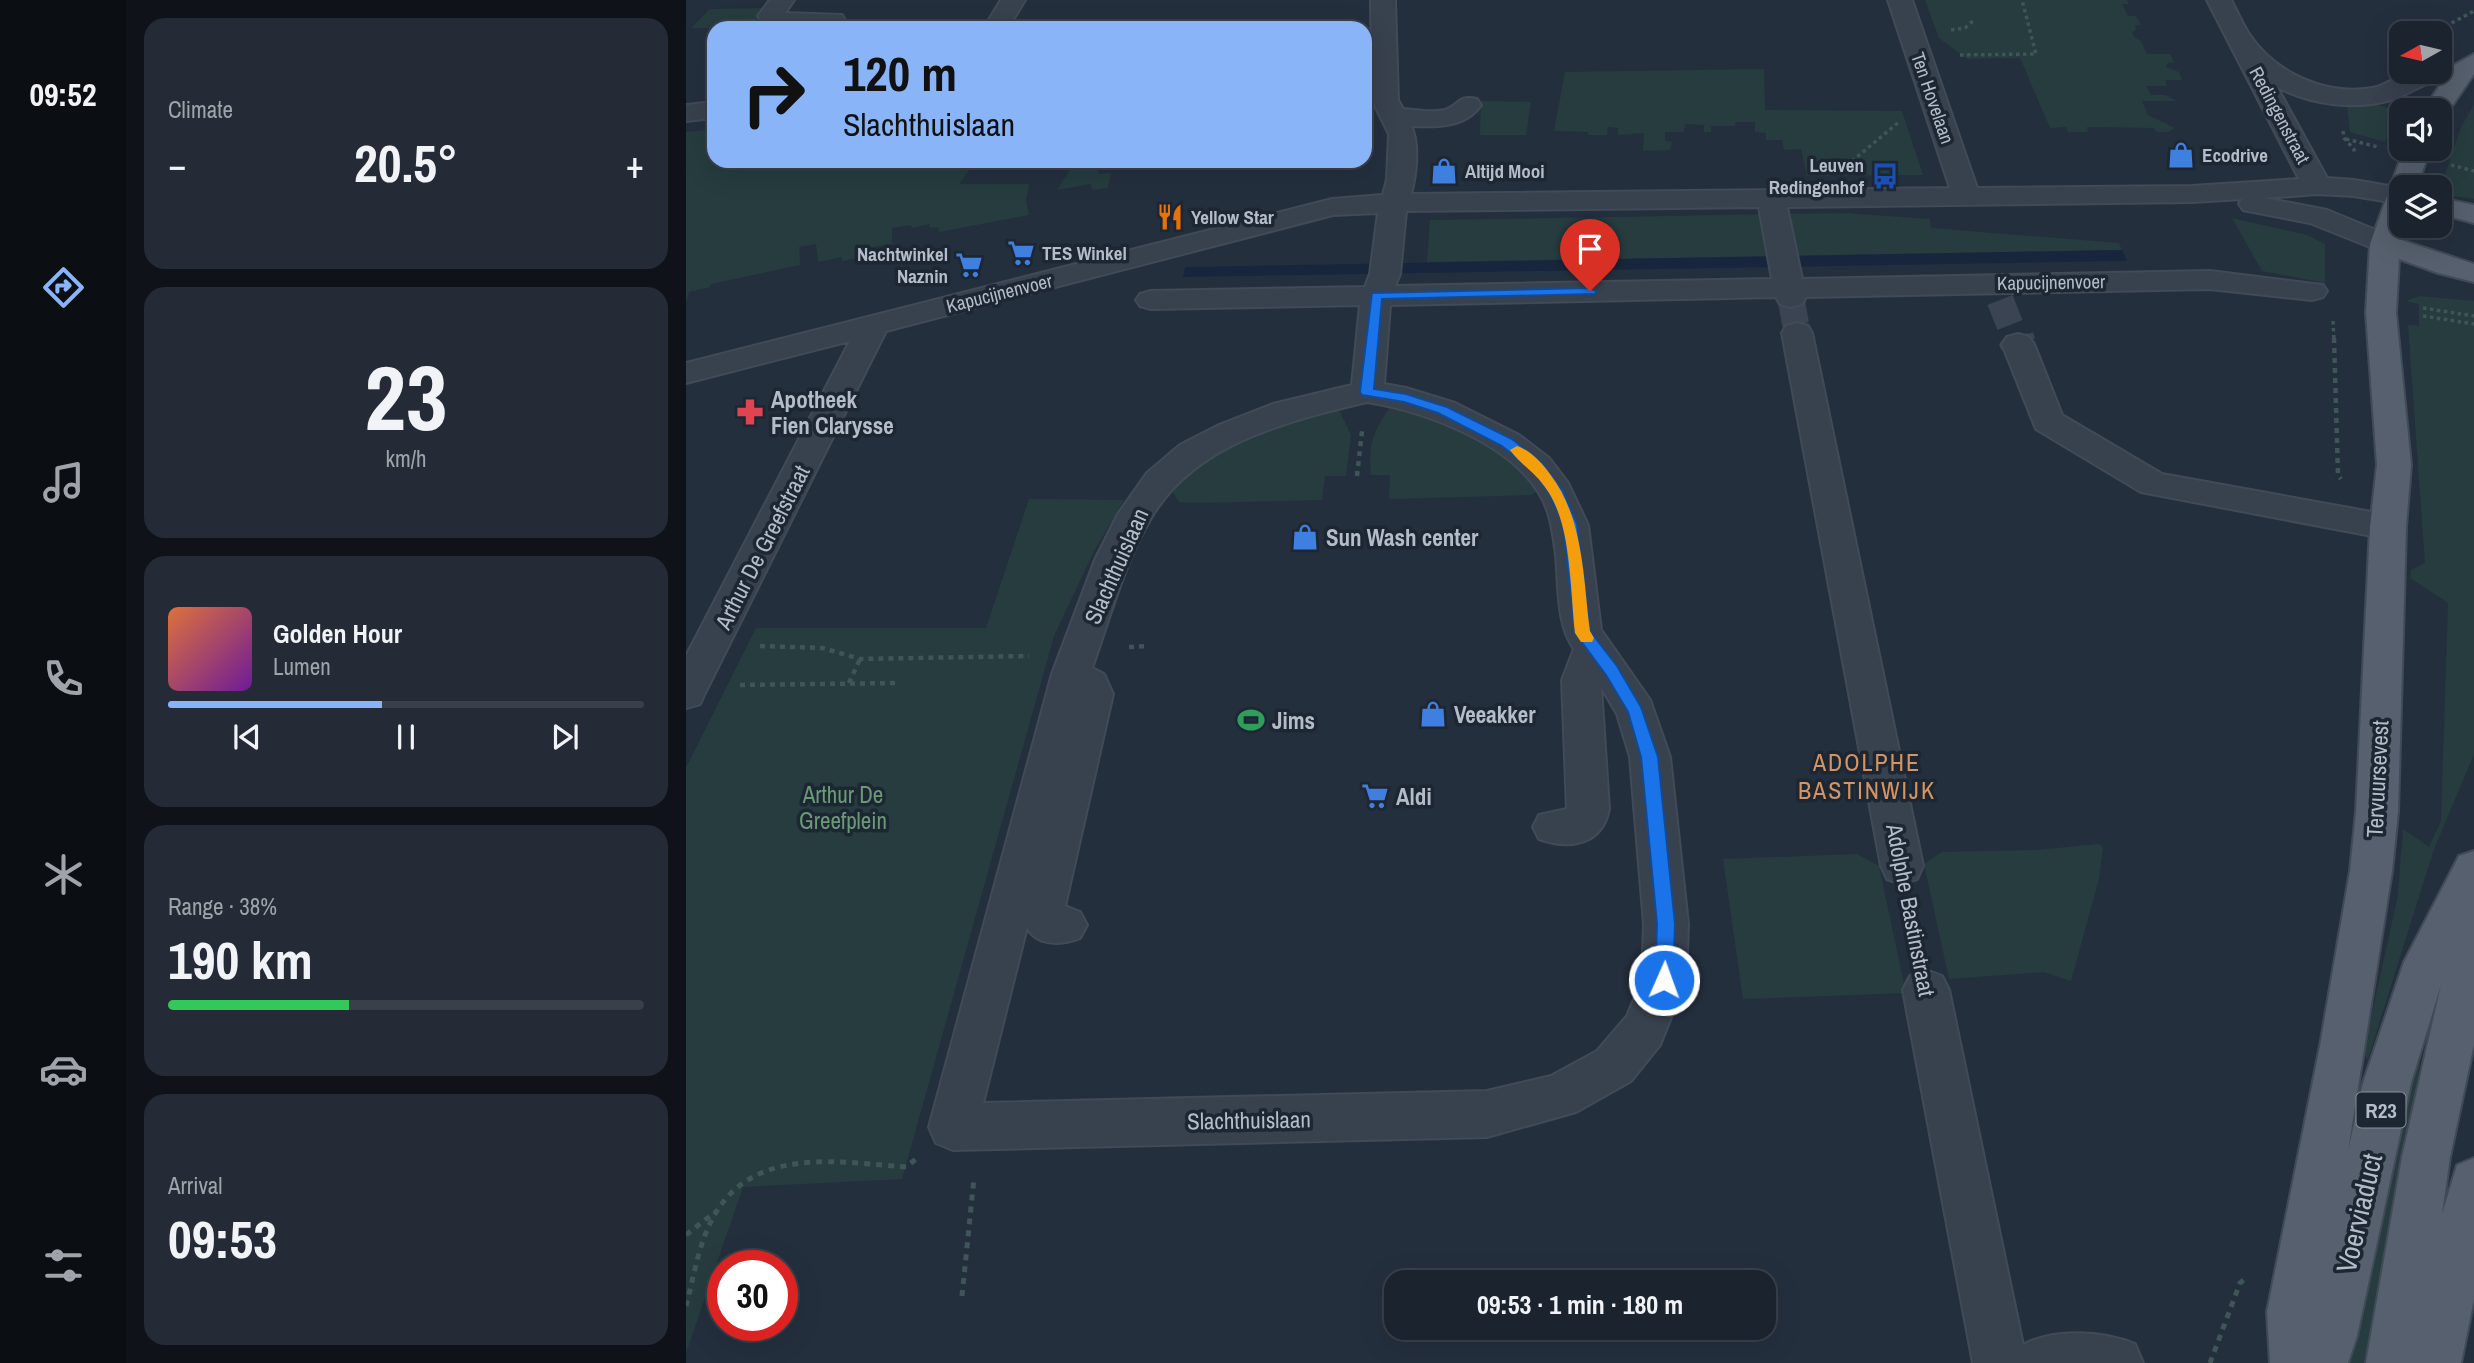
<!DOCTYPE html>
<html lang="en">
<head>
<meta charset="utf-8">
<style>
  :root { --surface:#1b232e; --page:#242b36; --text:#f1f3f6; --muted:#a0a4aa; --line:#39404a; --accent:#8ab4f8 }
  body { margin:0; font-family:"Archivo Narrow",sans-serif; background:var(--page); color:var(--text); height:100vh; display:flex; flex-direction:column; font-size:26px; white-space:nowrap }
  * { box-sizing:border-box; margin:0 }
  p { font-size:23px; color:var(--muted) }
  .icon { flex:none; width:38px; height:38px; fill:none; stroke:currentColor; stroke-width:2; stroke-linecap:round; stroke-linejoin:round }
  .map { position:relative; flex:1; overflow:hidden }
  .side { display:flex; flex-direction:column; gap:18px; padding:18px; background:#0f1319; width:560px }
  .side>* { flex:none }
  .top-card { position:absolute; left:21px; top:21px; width:665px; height:147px; border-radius:21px; box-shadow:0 7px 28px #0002,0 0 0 2px var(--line); background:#8ab4f8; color:#111; overflow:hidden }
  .needle { width:46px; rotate:262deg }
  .tools { position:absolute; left:1703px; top:21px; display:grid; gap:14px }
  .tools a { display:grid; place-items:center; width:63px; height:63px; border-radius:14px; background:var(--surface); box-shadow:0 7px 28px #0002,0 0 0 2px var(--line); font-size:35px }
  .speed { position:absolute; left:21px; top:1250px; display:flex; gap:14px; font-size:35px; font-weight:700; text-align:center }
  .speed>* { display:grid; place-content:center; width:91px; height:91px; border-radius:50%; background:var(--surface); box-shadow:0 7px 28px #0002,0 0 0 2px var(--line); line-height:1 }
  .speed .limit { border:10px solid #d22; background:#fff; color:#111 }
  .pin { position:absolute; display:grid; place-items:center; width:60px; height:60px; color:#fff; margin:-72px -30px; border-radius:50% 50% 50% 0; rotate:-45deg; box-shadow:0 0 7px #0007 }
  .pin .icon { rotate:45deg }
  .me { position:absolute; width:77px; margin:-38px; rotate:2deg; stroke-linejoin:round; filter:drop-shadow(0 0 5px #0008) }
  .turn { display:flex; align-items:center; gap:24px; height:147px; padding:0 21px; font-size:32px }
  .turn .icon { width:91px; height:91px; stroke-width:2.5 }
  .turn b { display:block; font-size:49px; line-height:60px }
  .big { font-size:52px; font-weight:700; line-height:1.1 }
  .side .card { flex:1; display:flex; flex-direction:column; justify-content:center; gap:10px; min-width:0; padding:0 24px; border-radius:21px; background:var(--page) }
  .side .dial { align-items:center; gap:0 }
  .dial b { font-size:91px; line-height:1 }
  .song { display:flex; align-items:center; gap:21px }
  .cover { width:84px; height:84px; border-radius:10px; background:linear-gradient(135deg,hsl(20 70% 55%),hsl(280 70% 35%)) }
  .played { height:7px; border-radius:4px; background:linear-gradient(90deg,var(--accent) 45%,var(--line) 45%) }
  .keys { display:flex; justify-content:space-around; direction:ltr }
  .heat { display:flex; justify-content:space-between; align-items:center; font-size:38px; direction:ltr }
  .charge { height:10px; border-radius:5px; background:linear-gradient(90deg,#34c759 38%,var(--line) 0) }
  .trip { position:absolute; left:698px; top:1270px; width:392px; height:70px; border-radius:21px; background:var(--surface); box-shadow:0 7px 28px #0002,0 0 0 2px var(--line); font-weight:700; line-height:70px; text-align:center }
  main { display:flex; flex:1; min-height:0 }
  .dock { display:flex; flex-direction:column; width:126px; justify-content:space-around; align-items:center; background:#0b0e12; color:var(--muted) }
  .dock .icon { width:49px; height:49px }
  .dock .on { color:var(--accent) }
  .dock b { font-size:32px; color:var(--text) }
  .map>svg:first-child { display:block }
  .green { fill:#263c3f }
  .water { fill:#17263c }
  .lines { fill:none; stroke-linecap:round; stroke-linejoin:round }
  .minor-tunnel-far1 { stroke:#3a4453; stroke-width:27; stroke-dasharray:27 14; stroke-linecap:butt }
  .minor-tunnel { stroke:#3a4453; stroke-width:36; stroke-dasharray:36 18; stroke-linecap:butt }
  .minor-casing { stroke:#414a57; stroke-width:4 }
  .major-casing { stroke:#414a57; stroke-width:4 }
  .path-far2 { stroke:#3f5557; stroke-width:3.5; stroke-dasharray:3.5 3.5; stroke-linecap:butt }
  .path-far1 { stroke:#3f5557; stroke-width:4.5; stroke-dasharray:5 5; stroke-linecap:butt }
  .path { stroke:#3f5557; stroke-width:5; stroke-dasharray:6 6; stroke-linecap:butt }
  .minor { fill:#38414e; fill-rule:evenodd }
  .major { fill:#56606e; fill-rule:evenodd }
  .route { fill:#1a73e8; stroke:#114b97; stroke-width:2 }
  .slow { fill:#f59e0b }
  .labels { text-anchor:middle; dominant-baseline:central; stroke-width:7; stroke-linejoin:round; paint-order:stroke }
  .far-street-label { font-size:19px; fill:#b4bcc9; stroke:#1d2633 }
  .far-poi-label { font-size:19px; font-weight:bold; fill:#b4bcc9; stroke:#1d2633; text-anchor:start }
  .shield { fill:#1d2633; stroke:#878f9c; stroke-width:2 }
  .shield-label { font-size:21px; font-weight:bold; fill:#b4bcc9 }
  .poi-label { font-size:23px; font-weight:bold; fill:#b4bcc9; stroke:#1d2633; text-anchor:start }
  .street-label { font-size:23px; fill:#b4bcc9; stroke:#1d2633 }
  .park-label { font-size:23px; fill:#6b9a76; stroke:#1d2633 }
  .neighbourhood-label { font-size:24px; letter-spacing:2px; fill:#d59563; stroke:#1d2633 }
  .near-street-label { font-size:28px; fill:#b4bcc9; stroke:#1d2633 }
</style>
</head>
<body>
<main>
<nav class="dock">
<b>09:52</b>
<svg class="icon on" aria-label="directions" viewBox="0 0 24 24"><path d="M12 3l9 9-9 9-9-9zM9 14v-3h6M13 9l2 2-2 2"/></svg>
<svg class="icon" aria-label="music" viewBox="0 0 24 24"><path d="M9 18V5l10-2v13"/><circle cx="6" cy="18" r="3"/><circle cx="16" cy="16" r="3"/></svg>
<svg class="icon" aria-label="phone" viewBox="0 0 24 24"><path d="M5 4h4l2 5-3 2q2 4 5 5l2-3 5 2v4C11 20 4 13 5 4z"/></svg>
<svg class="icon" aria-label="climate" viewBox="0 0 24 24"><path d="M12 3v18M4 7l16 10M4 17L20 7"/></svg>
<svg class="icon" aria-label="car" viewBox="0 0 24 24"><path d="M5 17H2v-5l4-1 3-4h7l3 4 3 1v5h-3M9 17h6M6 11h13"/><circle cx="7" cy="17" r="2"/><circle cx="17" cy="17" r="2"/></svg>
<svg class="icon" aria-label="filters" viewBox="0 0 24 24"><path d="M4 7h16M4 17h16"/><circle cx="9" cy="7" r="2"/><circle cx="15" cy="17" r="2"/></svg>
</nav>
<section class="side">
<div class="card"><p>Climate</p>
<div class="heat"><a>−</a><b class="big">20.5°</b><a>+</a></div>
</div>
<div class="card dial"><b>23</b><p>km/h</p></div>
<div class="card">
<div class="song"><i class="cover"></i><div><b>Golden Hour</b><p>Lumen</p></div></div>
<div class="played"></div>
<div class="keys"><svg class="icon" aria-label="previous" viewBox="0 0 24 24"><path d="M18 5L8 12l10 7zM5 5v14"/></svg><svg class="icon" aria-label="pause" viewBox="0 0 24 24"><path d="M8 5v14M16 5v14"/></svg><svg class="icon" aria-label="next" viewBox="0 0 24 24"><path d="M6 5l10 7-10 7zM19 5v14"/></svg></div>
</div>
<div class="card"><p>Range · 38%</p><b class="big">190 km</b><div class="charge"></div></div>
<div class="card"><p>Arrival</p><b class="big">09:53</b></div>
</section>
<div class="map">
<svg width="1788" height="1363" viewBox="0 0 1788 1363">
  <rect width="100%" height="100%" fill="#242f3e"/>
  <!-- green -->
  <g class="green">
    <polygon points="1239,0 1441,0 1443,4 1436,4 1442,16 1450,16 1455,25 1449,25 1450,30 1446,32 1449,38 1455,41 1461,54 1484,54 1488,62 1482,63 1480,67 1493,72 1496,80 1479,80 1481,86 1460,86 1465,95 1479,95 1491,101 1456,101 1462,115 1489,128 1482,132 1471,132 1468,128 1401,127 1402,132 1382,132 1380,127 1364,128 1334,58 1281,59 1253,38"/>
    <polygon points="80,8 63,28 5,28 24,9"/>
    <polygon points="1078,69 1079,110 1216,111 1237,175 1121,176 1115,149 1098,150 1096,140 1080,140 1080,133 1069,132 1069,122 1050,122 1049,126 1025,126 1025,132 1018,132 1018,125 1000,124 997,132 979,132 979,141 986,142 984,150 957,151 958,133 932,135 932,128 922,127 921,135 902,135 902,132 868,131 879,72"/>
    <polygon points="795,101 845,102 840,135 794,135"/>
    <polygon points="1788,105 1788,199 1760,195 1754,189 1775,127"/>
    <path d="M1661,106C1676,106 1701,101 1711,114L1699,142L1664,132Z"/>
    <polygon points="28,129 28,161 290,161 273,184 343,184 340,201 343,215 253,232 252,227 244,228 243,224 226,228 225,225 206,228 206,244 182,248 181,256 156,261 156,257 132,262 130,244 113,247 114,265 25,284 24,287 3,292 0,302 0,132"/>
    <polygon points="389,161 414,161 412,174 425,173 422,188 407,190 404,184 371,190"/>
    <polygon points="1158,213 1244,219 1245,228 1433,243 1436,250 741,262 744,220"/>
    <polygon points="1546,218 1621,235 1639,244 1639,283 1576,271"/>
    <polygon points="1733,296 1788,301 1788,754 1748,849 1682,1059 1677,1054 1712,895 1717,829 1743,847 1755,821 1762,603 1724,578 1725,570 1739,563 1722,325 1733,326 1733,304 1720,301"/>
    <path d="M651,406L665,435L660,476H639L636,500L503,503L493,502L486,491C529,446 593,425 651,406Z"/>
    <path d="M704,407L779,431L819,453L856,488L845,495L703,499L704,475H685C682,444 687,432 704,407Z"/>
    <polygon points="343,499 438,500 407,553 368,636 216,1179 57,1187 0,1353 0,768 70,628 300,628"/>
    <polygon points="1413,844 1417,848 1413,879 1385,981 1358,972 1263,979 1238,864 1256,852 1351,850"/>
    <polygon points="1171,854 1193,866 1220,993 1057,999 1037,859"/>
    <polygon points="1731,1061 1734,1064 1680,1363 1663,1363 1706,1152"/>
  </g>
  <!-- water -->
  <polygon class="water" points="1436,250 1441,261 497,277 499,267"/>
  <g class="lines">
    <!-- minor-tunnel-far1 -->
    <g class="minor-tunnel-far1">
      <polyline points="1105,298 1111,333"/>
      <polyline points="1314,300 1330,340"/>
    </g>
    <!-- minor-tunnel -->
    <polyline class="minor-tunnel" points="1330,338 1332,344"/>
    <!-- minor casing -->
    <g class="minor-casing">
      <g id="minor">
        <polygon points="84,0 108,0 99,13 156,15 159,20 156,25 147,27 92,27 75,21 72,16"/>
        <polygon points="315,0 339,0 322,28 298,28"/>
        <path d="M685,0H709L712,100L717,109C730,110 746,113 759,110C774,105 771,95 791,99L795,105C779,128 750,127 725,126C734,144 730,175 725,194L1264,188L1202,0H1226L1291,188L1506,186L1613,179L1521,0H1545C1551,11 1556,23 1563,34C1589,73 1639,96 1686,88C1699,86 1709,77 1721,73C1730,70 1743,72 1754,72V66L1762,72L1758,77C1740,82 1725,93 1708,99C1670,111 1626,105 1591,87L1641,178L1668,180L1715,188V204L1668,196L1631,194L1579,198L1641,210L1709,238L1714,244L1709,250L1699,253L1624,223L1557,210L1553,204L1556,199L1506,202L1101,207L1116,279L1524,271L1637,285L1641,291L1637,297L1626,300L1524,289L1120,297L1116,304L1105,307L1094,304L1090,297L704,305L698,384L720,388L769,403L833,435L863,458L882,483L902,525L915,630L964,700L984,757L1002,924L1000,980L974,1045L945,1081L890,1112L801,1137L267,1150L250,1143L243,1127L366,674L409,560L432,514L461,473L494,445L533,425L587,404L666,385L674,305L465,309L454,306L450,300L454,294L465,291L679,287L684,274L692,213L647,215L200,331L19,693L14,704L0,708V656L164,341L0,383V363L646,199L697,195L701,179L703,134L686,100ZM1073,207L1086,279L709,286L714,274L720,211ZM681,402C738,411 822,442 853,493C865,512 867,534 870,555C873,585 870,624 888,649L876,680L881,809L853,815L847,827L853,839C884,850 916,845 923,809L915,687L931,714L944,757L958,924L956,980L941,1016L911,1051L865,1076L801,1091L297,1103L341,927C350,947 378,945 394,938L401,925L394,912L379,906L427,694L418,674L406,668C424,618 438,563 465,518C509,443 602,421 681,402Z"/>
        <polygon points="28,102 28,118 0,121 0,105"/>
        <polygon points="1111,323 1122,326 1126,333 1237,866 1231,879 1216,884 1201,879 1195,866 1096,333 1100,326"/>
        <polygon points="1332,334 1343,337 1348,344 1376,415 1476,474 1702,515 1714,518 1720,527 1714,536 1702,539 1455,492 1350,429 1316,344 1321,337"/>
        <path d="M1240,970L1256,976L1263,990L1337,1345C1368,1328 1417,1331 1449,1344L1457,1363H1287L1217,990L1224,976Z"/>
      </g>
    </g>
    <!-- major casing -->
    <g class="major-casing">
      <g id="major">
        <polygon points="1788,54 1788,74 1759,116 1754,117 1754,110 1737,110 1768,65"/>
        <polygon points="1718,149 1744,149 1731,187 1715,187 1715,226 1719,226 1715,240 1788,264 1788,282 1752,273 1713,259 1710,313 1725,465 1720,527 1712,812 1706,871 1662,1151 1677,1083 1718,962 1773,856 1788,851 1788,1044 1764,1157 1756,1214 1771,1165 1788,1158 1788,1299 1775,1363 1680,1363 1716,1157 1755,985 1725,1083 1671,1336 1662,1363 1584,1363 1581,1312 1634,1046 1664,871 1670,812 1684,527 1691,465 1680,313 1684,244"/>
        <polygon points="1754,198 1788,205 1788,223 1754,214"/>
      </g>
    </g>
    <!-- path-far2 -->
    <g class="path-far2">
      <polyline points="1265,30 1279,28 1289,19"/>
      <polyline points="1747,33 1788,11"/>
      <polyline points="1274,55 1350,54 1336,0"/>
      <polyline points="1657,131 1658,138 1668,149 1668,153"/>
      <polyline points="1660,139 1692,147"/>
      <polyline points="1166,161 1213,122"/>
      <polyline points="1765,165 1788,171"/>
      <polyline points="1737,308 1788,316"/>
      <polyline points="1737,316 1788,324"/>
      <polyline points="1647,321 1648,340"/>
    </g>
    <!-- path-far1 -->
    <g class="path-far1">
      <polyline points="1648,338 1652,475 1655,479"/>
      <polyline points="671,476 676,431"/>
      <polyline points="74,646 137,648 174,659 343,656"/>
      <polyline points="443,647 463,646"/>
      <polyline points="163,683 174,659"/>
      <polyline points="54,685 213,683"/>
    </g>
    <!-- path -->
    <g class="path">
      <polyline points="1224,908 1231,944"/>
      <polyline points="0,1235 29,1212"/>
      <polyline points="276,1296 288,1178"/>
      <path d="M0,1306C8,1276 13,1241 29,1214C69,1146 154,1162 220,1167L230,1159"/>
      <polyline points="1524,1363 1554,1283 1560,1278"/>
    </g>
    <!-- minor -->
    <use href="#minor" class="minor"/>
    <!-- major -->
    <use href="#major" class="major"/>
  </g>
  <!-- route -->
  <polygon class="route" points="904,288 910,291 909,294 696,299 688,389 720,394 761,407 826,439 856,463 877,491 891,524 904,631 931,666 955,707 972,757 989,924 987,980 984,986 978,988 971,986 969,980 971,924 955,757 942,712 920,675 889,633 877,524 863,493 846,470 816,446 752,413 718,402 676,395 674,392 686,293"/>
  <!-- slow -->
  <path class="slow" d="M831,446C844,450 856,463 864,474C898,519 897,577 904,631L908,638L906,642H895L889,633C884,590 886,526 861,490C850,473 835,465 824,450Z"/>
  <!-- icons -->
  <defs>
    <g id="shop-bare" transform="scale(2.1)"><path d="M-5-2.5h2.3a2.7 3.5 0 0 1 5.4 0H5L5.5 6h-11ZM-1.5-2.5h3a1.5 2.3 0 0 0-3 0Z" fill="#3f7fe0" stroke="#1d2633" stroke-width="2.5" paint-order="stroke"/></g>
    <g id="bus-bare" transform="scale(2.1)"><path d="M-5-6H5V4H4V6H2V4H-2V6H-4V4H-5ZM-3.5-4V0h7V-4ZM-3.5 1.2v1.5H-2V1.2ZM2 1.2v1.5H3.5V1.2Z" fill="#1a4fb4" stroke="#1d2633" stroke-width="2.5" paint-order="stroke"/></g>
    <g id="restaurant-bare" transform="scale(2.1)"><path d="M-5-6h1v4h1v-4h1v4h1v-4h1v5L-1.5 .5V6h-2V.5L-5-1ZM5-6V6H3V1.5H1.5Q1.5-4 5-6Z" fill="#e8710a" stroke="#1d2633" stroke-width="2.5" paint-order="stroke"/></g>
    <g id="supermarket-bare" transform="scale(2.1)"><path d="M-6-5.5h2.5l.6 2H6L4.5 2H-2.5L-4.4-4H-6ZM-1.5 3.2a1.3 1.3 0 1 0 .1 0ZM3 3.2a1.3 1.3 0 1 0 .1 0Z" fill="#3f7fe0" stroke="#1d2633" stroke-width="2.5" paint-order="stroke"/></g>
    <g id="pharmacy-bare" transform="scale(2.1)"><path d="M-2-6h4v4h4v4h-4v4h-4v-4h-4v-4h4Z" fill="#e0444e" stroke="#1d2633" stroke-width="2.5" paint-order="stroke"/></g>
    <g id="stadium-bare" transform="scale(2.1)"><path d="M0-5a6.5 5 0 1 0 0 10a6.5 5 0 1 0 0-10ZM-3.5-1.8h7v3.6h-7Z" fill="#2e9e5b" stroke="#1d2633" stroke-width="2.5" paint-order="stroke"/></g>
  </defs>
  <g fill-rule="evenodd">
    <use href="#shop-bare" x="1495" y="155"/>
    <use href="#shop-bare" x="758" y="171"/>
    <use href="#bus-bare" x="1199" y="176"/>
    <use href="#restaurant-bare" x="484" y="217"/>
    <use href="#supermarket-bare" x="335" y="253"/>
    <use href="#supermarket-bare" x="283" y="265"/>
    <use href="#pharmacy-bare" x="64" y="412"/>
    <use href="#shop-bare" x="619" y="537"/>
    <use href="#shop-bare" x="747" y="714"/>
    <use href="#stadium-bare" x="565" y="720"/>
    <use href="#supermarket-bare" x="689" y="796"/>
  </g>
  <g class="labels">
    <!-- far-street labels -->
    <g class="far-street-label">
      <text transform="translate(1247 98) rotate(71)">Ten Hovelaan</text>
      <text transform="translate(1594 115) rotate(62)">Redingenstraat</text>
      <text transform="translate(1365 282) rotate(-1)">Kapucijnenvoer</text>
      <text transform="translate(313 293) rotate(-14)">Kapucijnenvoer</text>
    </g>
    <!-- far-poi labels -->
    <g class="far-poi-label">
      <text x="1516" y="155">Ecodrive</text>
      <text x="1178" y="165" text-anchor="end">Leuven<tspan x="1178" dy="22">Redingenhof</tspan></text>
      <text x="779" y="171">Altijd Mooi</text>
      <text x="505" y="217">Yellow Star</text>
      <text x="356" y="253">TES Winkel</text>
      <text x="262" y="254" text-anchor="end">Nachtwinkel<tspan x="262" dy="22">Naznin</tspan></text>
    </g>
    <!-- shield labels -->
    <rect class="shield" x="1670.5" y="1092.5" width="49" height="35" rx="5"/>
    <g class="shield-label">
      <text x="1695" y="1110">R23</text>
    </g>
    <!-- poi labels -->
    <g class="poi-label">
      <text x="85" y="399">Apotheek<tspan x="85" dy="26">Fien Clarysse</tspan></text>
      <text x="640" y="537">Sun Wash center</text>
      <text x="768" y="714">Veeakker</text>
      <text x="586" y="720">Jims</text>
      <text x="710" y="796">Aldi</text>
    </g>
    <!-- street labels -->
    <g class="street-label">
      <text transform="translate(76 547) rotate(-63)">Arthur De Greefstraat</text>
      <text transform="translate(430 566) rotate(-66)">Slachthuislaan</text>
      <text transform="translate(1691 779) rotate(-87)">Tervuursevest</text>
      <text transform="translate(1225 910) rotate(79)">Adolphe Bastinstraat</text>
      <text transform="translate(563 1120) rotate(-1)">Slachthuislaan</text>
    </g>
    <!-- park labels -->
    <g class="park-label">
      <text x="157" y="794">Arthur De<tspan x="157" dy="26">Greefplein</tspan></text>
    </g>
    <!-- neighbourhood labels -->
    <g class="neighbourhood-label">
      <text x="1181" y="762">ADOLPHE<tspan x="1181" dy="28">BASTINWIJK</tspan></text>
    </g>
    <!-- near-street labels -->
    <g class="near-street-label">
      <text transform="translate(1673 1213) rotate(-77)">Voerviaduct</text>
    </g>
  </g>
</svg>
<div class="tools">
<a><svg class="needle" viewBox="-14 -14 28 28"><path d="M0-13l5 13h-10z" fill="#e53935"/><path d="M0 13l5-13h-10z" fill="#a0a4aa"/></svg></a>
<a><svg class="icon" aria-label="sound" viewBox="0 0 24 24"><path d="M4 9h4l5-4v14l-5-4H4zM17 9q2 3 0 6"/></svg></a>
<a><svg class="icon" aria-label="layers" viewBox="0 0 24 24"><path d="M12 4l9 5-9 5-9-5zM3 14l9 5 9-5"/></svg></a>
</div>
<div class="speed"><div class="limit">30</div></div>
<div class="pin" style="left:904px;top:291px;background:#d93025"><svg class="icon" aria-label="arrive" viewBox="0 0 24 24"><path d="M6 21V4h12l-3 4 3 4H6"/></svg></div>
<svg class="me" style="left:978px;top:980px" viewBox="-20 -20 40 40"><circle r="17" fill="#1a73e8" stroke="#fff" stroke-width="3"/><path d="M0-11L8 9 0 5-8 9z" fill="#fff"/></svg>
<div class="trip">09:53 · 1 min · 180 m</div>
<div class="top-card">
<div class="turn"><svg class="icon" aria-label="right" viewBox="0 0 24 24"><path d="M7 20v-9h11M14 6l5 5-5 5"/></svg><div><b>120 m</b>Slachthuislaan</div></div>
</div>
</div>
</main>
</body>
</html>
